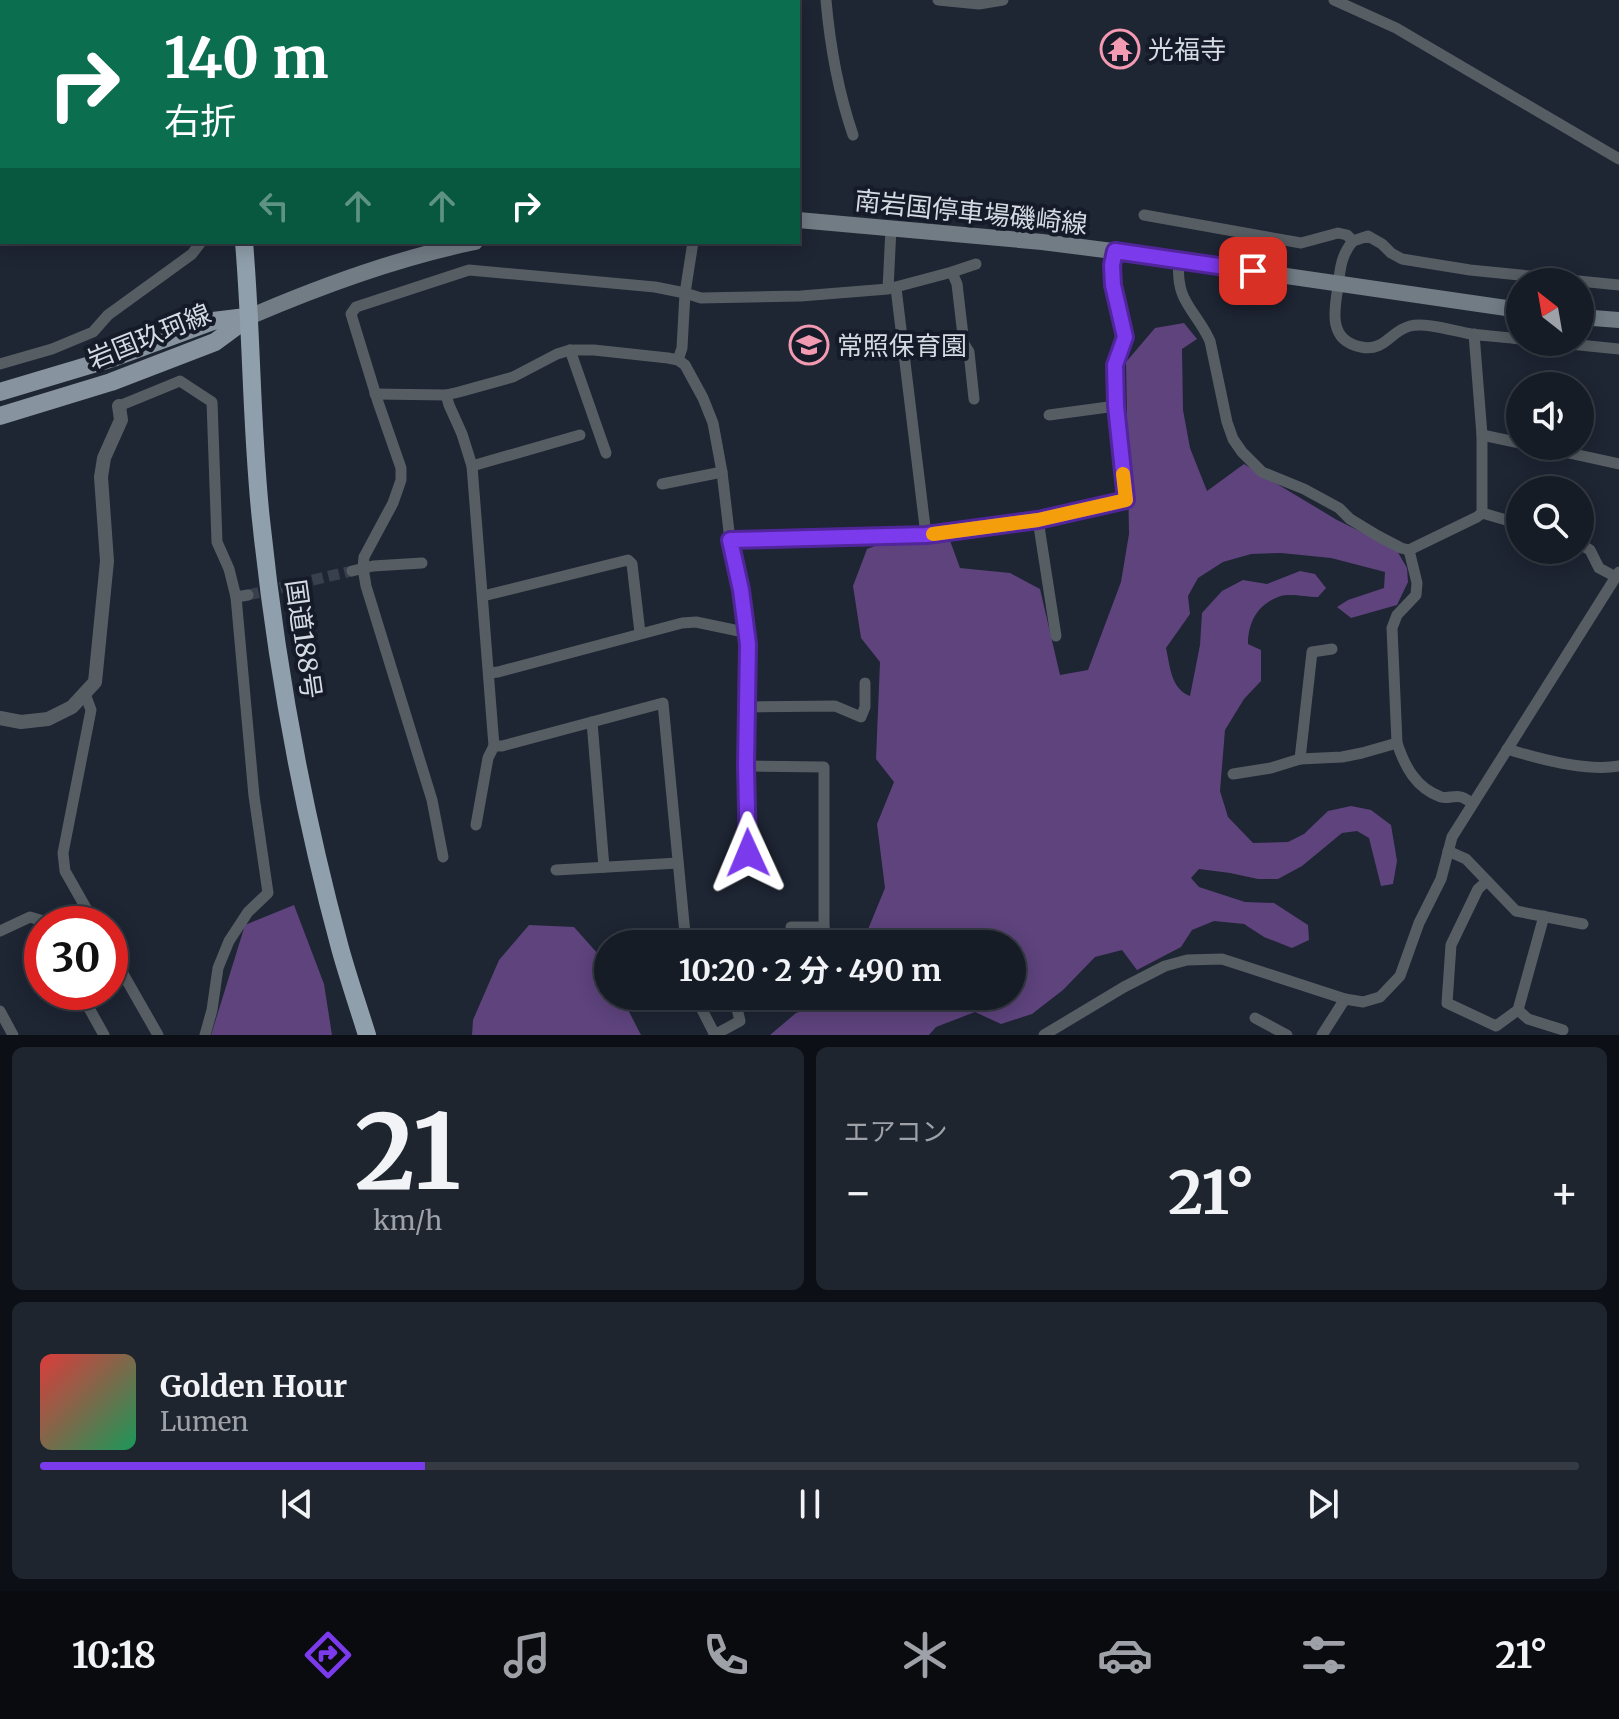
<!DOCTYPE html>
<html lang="ja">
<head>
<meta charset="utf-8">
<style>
  :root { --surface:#161c26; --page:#1f252e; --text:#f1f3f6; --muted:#9ea1a7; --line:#353a43; --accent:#7c3aed }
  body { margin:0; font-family:Merriweather,"Noto Sans JP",serif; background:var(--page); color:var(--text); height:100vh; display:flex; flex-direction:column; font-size:30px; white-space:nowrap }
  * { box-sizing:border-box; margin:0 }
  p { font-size:26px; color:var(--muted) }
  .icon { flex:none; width:44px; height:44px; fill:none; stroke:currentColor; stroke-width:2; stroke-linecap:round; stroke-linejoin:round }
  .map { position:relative; height:1035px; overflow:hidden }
  .side { display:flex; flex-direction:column; gap:12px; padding:12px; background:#0c0f15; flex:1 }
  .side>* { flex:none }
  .hud { position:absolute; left:0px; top:0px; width:800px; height:244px; box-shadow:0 4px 20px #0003,0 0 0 2px var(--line); background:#0b6e4f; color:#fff; overflow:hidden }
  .needle { width:52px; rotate:329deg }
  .buttons { position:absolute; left:1506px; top:268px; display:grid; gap:16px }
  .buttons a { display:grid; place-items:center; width:88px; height:88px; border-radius:50%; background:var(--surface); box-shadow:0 4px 20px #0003,0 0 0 2px var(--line); font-size:40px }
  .speed { position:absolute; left:24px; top:906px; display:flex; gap:16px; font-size:40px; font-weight:700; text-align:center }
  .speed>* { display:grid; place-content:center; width:104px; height:104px; border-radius:50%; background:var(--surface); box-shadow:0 4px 20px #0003,0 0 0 2px var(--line); line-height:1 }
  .speed .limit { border:12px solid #d22; background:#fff; color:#111 }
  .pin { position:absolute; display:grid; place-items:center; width:68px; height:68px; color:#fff; margin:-34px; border-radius:16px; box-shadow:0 4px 12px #0006 }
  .me { position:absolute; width:88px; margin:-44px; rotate:359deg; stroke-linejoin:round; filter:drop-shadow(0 0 6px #0008) }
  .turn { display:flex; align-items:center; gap:28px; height:168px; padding:0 32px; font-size:36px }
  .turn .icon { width:104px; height:104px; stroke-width:2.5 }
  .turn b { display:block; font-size:56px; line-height:68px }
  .lanes { display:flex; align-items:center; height:76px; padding:0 32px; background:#0003; justify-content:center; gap:40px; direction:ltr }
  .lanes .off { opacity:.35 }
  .big { font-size:60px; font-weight:700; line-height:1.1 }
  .side .tile { flex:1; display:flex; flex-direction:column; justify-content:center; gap:12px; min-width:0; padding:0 28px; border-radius:12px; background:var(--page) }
  .side .dial { align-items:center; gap:0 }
  .dial b { font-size:104px; line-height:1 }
  .song { display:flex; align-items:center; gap:24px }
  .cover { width:96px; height:96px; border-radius:12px; background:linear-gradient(135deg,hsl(0 70% 55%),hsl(150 70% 35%)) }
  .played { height:8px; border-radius:4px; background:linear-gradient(90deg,var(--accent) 25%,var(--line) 25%) }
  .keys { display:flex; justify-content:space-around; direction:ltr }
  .heat { display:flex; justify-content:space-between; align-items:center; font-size:44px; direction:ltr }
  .side .tiles { flex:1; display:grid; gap:12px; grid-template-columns:1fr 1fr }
  .tile:last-child { grid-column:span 2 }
  .trip { position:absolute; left:594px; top:930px; width:432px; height:80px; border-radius:40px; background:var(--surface); box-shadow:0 4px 20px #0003,0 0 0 2px var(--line); font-weight:700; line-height:80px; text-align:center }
  .menu { display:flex; height:128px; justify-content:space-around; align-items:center; background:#090b0f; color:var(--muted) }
  .menu .icon { width:56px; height:56px }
  .menu .active { color:var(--accent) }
  .menu b { font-size:36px; color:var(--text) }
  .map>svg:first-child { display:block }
  .forest { fill:#5e437d }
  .water { fill:#21667f; stroke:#57899d; stroke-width:2 }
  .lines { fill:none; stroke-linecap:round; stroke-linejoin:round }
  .minor-tunnel { stroke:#39404d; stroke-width:11; stroke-dasharray:11 5.5; stroke-linecap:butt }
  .minor { stroke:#565d63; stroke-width:11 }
  .tertiary { stroke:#565d63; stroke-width:14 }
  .secondary { stroke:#727c85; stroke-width:16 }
  .primary { stroke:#8794a0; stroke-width:18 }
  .trunk { stroke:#909fac; stroke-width:18 }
  .route-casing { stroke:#51269a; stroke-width:20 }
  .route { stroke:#7c3aed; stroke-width:14 }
  .slow { stroke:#f59e0b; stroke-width:14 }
  .labels { text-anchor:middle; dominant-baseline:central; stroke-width:8; stroke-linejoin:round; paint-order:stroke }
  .poi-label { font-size:26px; fill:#d5dae3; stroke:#151b28; text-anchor:start }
  .street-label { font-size:26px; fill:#d5dae3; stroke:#151b28 }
</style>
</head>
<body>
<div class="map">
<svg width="1619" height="1035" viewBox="0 0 1619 1035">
  <rect width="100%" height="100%" fill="#1e2533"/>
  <!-- forest -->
  <g class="forest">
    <path d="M1184,323L1197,339L1182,349L1183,410L1190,448L1207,491L1244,464L1337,520L1396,549L1407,568L1408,582L1397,605L1351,618L1337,607L1348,600L1384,588L1385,572L1331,558L1281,553L1251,554L1223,562L1198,578L1188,596L1190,614L1166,648C1170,666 1171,689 1190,696L1200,645L1202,613L1222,591L1243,580L1267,584L1300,571L1315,574L1326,588L1318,597C1308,597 1289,593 1281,596C1258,603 1248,622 1248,644L1261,650V681L1244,699L1225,730L1220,791L1228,817L1253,843L1288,842L1304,834L1328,811L1351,806L1371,810L1391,825L1397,861L1393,884L1381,886L1369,838L1357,831L1342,833L1302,866L1278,879H1258L1230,873L1199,869L1191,878L1199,887L1245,902L1274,903L1308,925L1309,940L1292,948L1264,937L1244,924L1214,921L1192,930L1181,947L1137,970L1122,950L1095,957L1063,990L1032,1014L1001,1024L975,1012L936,1027L929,1035H770L796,1013L835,1000L837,996H1012V944H862L885,888L877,824L894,782L876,759L880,662L861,638L853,586L867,549L893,539L948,535L960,568L1010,573L1040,589L1060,675L1088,670L1121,582L1129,534L1126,362L1155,328Z"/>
    <polygon points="294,905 324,984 332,1035 211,1035 245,925"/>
    <polygon points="529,925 574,927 598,954 608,972 608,996 621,996 641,1035 472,1035 473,1020 499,960"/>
  </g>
  <!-- water -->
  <polygon class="water" points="0,0 377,0 376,2 2,2 2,52 0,52"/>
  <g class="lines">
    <!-- minor-tunnel -->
    <polyline class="minor-tunnel" points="248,595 352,571"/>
    <!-- minor -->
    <g class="minor">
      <polyline points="690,0 728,0"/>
      <polyline points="788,0 790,0"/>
      <path d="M826,0C830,46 838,91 853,135"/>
      <polyline points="938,0 979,4 1003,0"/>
      <polyline points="1334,0 1396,28 1619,159"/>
      <polyline points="1144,215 1301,243 1338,233 1347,235 1353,241"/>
      <polyline points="0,216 2,214"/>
      <path d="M1179,260C1175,303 1195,308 1210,341L1227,422L1233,439L1242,452L1262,472L1304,489L1339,508L1350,519L1378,536L1401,548L1409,550"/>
      <polyline points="952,272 957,284 964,344 969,352 974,399"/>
      <polyline points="892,288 952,272 976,264"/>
      <polyline points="896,288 926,535"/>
      <polyline points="1474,334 1482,435 1482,513"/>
      <path d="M1520,339C1504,337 1487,336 1471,334C1454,331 1425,322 1410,326C1390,331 1385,352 1361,347C1328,341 1334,310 1338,287C1340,269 1341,255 1353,241L1368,236L1382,244L1391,253L1402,259L1470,270L1619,285"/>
      <polyline points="1550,342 1619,349"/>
      <polyline points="570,350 606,453"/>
      <polyline points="678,360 682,348 685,293 693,242"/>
      <polyline points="0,364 52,349 93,332 108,315 192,254 201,242"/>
      <polyline points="375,394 446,395 459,392 513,377 557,354 570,350 594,350 668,358 678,360 685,365 703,398 713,423 722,472 730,540 741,590 748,644 746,766 748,853"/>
      <polyline points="446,395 449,405 462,434 472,466 494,746 502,746 663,703 686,944"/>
      <polyline points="119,406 180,381 212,402 217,542 229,569 236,597 248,595"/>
      <polyline points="1049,415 1116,406"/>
      <polyline points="1482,435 1520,443"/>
      <polyline points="1537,446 1619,464"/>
      <polyline points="472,466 580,435"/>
      <polyline points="662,484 722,472"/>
      <polyline points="1038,520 1056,636"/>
      <polyline points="730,540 926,535 1038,520 1126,500 1116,406 1115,365 1125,337 1113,285 1112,265 1115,251"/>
      <polyline points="1580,544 1590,550 1599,568 1616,577"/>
      <polyline points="352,571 373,566 422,563"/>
      <polyline points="483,596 628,560 632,564 640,633"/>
      <polyline points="489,673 498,672 682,623 696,622 739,631 746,631"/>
      <polyline points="85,694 91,710 63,853 65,871 95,924"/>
      <polyline points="747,707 835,706 861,717 865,707 865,683"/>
      <polyline points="592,722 604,867"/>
      <path d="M1507,749C1539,759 1586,772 1619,766"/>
      <polyline points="1300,759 1312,652 1332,649"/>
      <polyline points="746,766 824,767 824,927"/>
      <polyline points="1233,774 1271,768 1300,759 1342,757 1362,753 1397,743"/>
      <path d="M1472,803C1469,801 1465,798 1461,797C1454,795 1448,799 1441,797C1416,788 1405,767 1397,743L1392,628L1397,615L1416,595L1417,583L1409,550L1477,517L1482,513L1520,524"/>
      <polyline points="476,825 488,758 494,746"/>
      <polyline points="1448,851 1466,859 1516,911 1583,924"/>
      <polyline points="443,857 432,800 366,586 363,568 364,557 393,503 401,480 401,468 378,402 351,314 356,307 469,270 655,287 685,293 701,298 801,296 888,289 891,228"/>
      <polyline points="556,870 678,863"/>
      <polyline points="1487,881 1478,889 1451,945 1447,1003 1496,1026 1518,1010 1544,916"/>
      <polyline points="791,927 824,927 824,944"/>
      <polyline points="0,931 30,917 40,920 42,924"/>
      <polyline points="110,951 158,1035"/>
      <polyline points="80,992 104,1035"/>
      <polyline points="695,996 715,1035"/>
      <polyline points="1518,1010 1528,1019 1563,1030"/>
      <polyline points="0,1011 13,1035"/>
      <polyline points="1255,1018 1287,1035"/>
      <polyline points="205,1035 212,1010 218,968 229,941 248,912 268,893 254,796 236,597"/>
      <polyline points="714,1035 740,1021 734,996"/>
      <polyline points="1044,1035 1124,987 1165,966 1187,960 1222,959 1345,999 1363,1002 1380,997 1400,976 1419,923 1441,879 1452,837 1619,572"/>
      <polyline points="1322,1035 1345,999"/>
    </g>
    <!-- tertiary -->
    <g class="tertiary">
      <polyline points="403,2 404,0"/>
      <polyline points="0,106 2,106"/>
      <polyline points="0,718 21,722 48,719 72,707 95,682 107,561 101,477 104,458 121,420 119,406"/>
    </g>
    <!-- secondary -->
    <g class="secondary">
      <polyline points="798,220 1042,242 1136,254 1520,310"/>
      <path d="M249,317C321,286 397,258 475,242"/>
      <polyline points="1580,317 1619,320"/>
    </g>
    <!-- primary -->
    <g class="primary">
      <polyline points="0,392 110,359 213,321 246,317"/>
      <polyline points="0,416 111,382 215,342 249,317"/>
    </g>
    <!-- trunk -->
    <g class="trunk">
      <polyline points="217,0 217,2"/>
      <path d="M244,242C252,335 251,428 261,520C276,664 302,808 340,948C348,977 358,1006 367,1035"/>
    </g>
  </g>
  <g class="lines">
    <!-- route casing -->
    <g class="route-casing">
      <polyline id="route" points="748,853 746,766 748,644 741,590 730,540 926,535 1038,520 1126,500 1116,406 1115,365 1125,337 1113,285 1112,265 1115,251 1253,271"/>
    </g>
    <!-- route -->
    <use href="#route" class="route"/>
    <!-- slow -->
    <polyline class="slow" points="933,534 1038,520 1126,500 1123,474"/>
  </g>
  <!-- icons -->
  <defs>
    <g id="temple-ring" transform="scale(2)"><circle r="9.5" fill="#151b28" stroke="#f19ab1" stroke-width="1.5"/><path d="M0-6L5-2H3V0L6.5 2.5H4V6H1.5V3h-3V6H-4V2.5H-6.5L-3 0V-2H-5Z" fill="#f19ab1"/></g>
    <g id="school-ring" transform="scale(2)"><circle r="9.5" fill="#151b28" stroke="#f19ab1" stroke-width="1.5"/><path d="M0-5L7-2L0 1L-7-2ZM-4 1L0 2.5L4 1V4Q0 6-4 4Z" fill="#f19ab1"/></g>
  </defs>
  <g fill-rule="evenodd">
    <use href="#temple-ring" x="1120" y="49"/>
    <use href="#school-ring" x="809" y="345"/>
  </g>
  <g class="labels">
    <!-- poi labels -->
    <g class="poi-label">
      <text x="1148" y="49">光福寺</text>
      <text x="837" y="345">常照保育園</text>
    </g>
    <!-- street labels -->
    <g class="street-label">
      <text transform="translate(971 212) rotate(6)">南岩国停車場磯崎線</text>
      <text transform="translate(149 336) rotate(-22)">岩国玖珂線</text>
      <text transform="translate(304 639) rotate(82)">国道188号</text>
    </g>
  </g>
</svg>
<div class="buttons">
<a><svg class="needle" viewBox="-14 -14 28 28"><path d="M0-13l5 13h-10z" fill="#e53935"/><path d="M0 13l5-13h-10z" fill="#9ea1a7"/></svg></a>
<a><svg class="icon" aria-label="sound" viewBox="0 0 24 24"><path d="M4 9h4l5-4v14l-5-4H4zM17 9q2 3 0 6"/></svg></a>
<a><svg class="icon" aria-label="search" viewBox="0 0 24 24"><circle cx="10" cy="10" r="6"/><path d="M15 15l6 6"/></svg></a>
</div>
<div class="speed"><div class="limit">30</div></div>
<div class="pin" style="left:1253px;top:271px;background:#d93025"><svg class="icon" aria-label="arrive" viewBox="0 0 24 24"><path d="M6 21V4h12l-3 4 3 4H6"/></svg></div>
<svg class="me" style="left:748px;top:853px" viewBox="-20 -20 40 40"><path d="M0-17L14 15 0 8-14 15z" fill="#7c3aed" stroke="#fff" stroke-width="4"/></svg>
<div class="trip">10:20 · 2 分 · 490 m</div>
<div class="hud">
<div class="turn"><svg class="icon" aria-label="right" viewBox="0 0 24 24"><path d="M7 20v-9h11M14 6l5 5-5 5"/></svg><div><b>140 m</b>右折</div></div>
<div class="lanes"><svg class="icon off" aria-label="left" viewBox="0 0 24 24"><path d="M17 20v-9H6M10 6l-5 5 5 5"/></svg><svg class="icon off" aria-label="ahead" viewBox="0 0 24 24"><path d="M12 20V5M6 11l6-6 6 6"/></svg><svg class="icon off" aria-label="ahead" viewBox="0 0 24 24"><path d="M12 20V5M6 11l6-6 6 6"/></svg><svg class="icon" aria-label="right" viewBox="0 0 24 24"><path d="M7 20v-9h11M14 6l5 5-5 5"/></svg></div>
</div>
</div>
<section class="side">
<div class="tiles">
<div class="tile dial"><b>21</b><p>km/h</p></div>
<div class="tile"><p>エアコン</p>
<div class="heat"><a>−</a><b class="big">21°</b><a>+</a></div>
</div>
<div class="tile">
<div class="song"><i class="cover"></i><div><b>Golden Hour</b><p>Lumen</p></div></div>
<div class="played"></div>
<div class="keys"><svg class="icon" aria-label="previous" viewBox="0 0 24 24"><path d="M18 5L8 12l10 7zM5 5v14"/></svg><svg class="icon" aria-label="pause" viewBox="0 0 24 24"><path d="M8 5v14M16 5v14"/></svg><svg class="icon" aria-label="next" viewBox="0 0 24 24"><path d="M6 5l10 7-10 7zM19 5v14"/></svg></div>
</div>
</div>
</section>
<nav class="menu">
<b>10:18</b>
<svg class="icon active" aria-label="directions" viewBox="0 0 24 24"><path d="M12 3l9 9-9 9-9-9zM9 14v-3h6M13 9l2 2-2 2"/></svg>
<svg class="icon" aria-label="music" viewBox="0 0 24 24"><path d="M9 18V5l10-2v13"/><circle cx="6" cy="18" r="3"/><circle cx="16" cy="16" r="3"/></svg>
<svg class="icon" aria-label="phone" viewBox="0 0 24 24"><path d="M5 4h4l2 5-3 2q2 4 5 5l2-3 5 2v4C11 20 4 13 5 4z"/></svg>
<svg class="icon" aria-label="climate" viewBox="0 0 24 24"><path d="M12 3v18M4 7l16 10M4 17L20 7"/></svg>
<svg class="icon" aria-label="car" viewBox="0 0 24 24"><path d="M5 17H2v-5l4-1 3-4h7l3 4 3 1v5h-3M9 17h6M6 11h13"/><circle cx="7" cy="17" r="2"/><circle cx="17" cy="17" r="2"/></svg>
<svg class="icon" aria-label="filters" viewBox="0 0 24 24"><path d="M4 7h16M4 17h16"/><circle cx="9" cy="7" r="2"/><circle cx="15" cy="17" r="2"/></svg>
<b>21°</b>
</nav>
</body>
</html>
